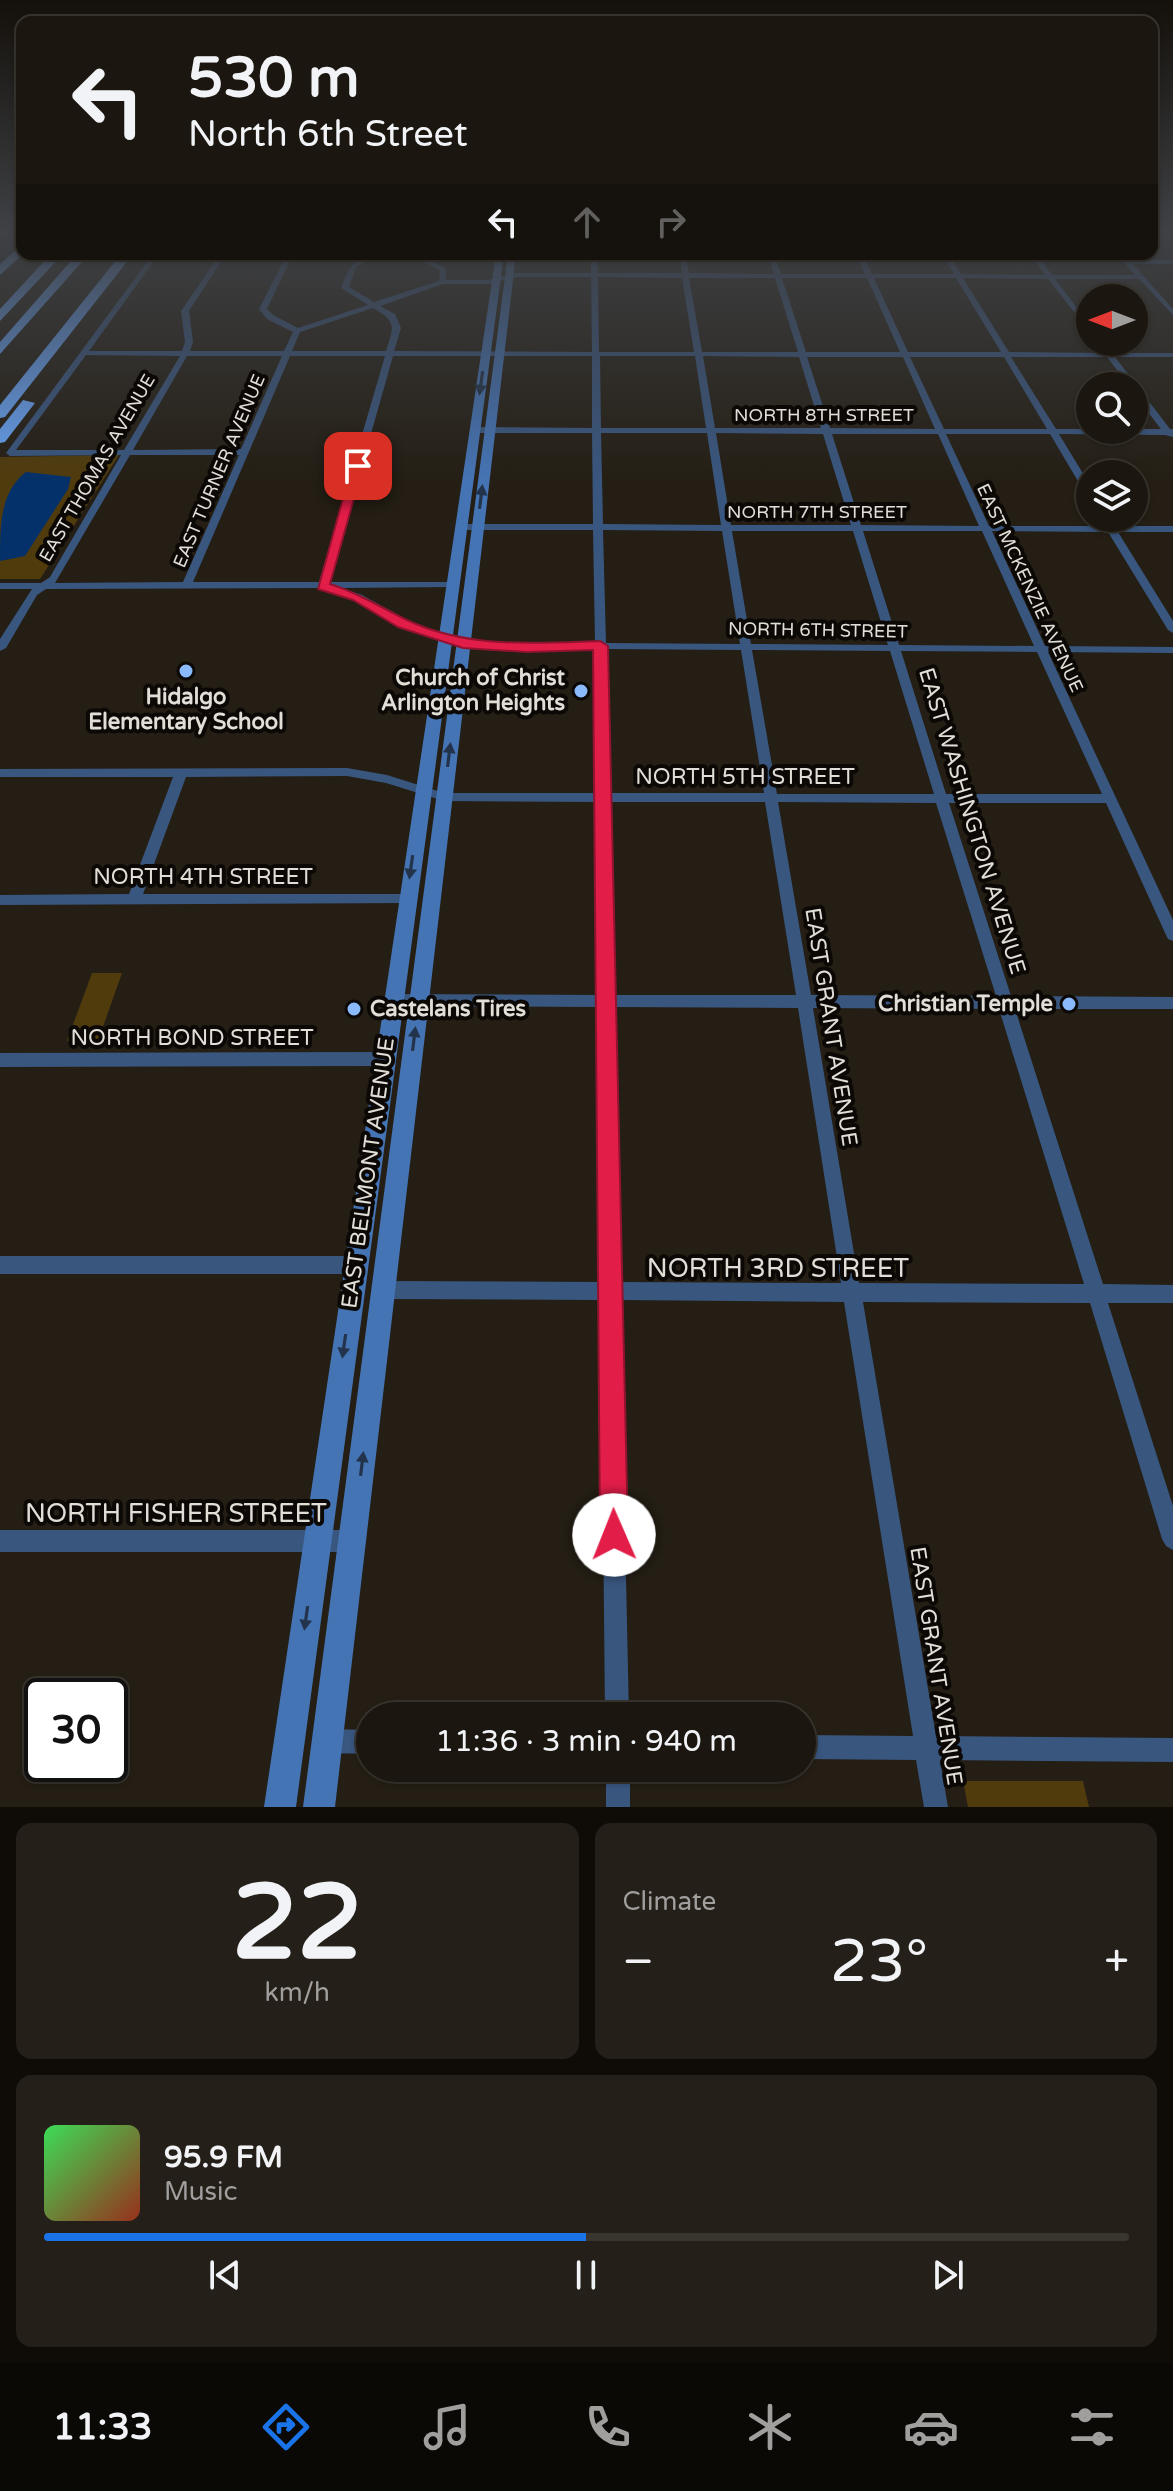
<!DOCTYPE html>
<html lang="en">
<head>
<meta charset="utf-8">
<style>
  :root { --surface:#1b160f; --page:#241f18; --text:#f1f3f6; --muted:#a09f9e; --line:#39352f; --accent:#1a73e8 }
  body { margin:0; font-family:"Varela Round",sans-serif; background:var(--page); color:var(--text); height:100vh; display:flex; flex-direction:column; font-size:30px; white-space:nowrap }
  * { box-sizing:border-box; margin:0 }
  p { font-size:26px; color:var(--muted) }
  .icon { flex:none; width:44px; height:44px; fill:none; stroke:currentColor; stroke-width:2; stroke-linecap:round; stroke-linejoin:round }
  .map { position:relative; height:1807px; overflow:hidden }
  .details { display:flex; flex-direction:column; gap:16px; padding:16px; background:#0f0c08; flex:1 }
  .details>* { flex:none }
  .guide { position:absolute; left:16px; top:16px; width:1142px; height:244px; border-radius:16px; box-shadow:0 2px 6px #0004,0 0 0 2px var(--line); background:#1b160f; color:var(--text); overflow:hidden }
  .needle { width:52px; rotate:270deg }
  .controls { position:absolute; left:1076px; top:284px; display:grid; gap:16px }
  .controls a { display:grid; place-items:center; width:72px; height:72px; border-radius:50%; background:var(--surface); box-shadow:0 2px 6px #0004,0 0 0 2px var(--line); font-size:40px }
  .speed { position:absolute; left:24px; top:1678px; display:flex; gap:16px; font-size:40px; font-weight:700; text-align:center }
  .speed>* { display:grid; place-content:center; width:104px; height:104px; border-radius:50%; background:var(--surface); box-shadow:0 2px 6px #0004,0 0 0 2px var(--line); line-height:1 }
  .speed .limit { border:4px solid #111; border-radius:12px; background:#fff; color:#111 }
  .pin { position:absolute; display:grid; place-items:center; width:68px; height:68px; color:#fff; margin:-34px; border-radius:16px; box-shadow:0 4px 12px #0006 }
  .me { position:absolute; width:88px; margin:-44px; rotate:359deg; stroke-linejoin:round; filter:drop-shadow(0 0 6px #0008) }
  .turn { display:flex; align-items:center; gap:28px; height:168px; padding:0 40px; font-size:36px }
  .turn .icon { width:104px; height:104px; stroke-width:2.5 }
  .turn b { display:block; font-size:56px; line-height:68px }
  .lanes { display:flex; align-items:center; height:76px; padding:0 40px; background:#0003; justify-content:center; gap:40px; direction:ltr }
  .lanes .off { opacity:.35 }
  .big { font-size:60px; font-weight:600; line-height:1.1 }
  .details .tile { flex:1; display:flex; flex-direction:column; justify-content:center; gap:12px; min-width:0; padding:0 28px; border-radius:16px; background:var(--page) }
  .details .dial { align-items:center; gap:0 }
  .dial b { font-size:104px; line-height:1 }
  .song { display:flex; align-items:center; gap:24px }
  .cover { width:96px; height:96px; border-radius:12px; background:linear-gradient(135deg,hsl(130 70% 55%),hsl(10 70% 35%)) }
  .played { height:8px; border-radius:4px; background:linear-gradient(90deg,var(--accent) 50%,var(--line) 50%) }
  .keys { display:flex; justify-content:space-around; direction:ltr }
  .heat { display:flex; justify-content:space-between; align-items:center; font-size:44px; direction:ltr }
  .details .tiles { flex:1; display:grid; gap:16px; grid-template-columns:1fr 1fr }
  .tile:last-child { grid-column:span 2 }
  .trip { position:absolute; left:356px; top:1702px; width:460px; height:80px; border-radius:40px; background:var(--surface); box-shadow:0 2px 6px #0004,0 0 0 2px var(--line); font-weight:600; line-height:80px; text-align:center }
  .tabs { display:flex; height:128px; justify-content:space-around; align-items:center; background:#0b0906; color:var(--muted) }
  .tabs .icon { width:56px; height:56px }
  .tabs .selected { color:var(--accent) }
  .tabs b { font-size:36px; color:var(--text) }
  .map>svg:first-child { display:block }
  .green { fill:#503b0d }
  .water { fill:#043169 }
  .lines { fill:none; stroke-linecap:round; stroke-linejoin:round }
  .street { fill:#39567f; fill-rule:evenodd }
  .secondary { fill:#4574b5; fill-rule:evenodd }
  .highway { fill:#67a1f3; fill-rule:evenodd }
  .oneway { fill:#22334b }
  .route { fill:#e11d48; stroke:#92132f; stroke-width:2 }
  .poi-dot { fill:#8bbafc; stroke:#0b0805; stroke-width:3 }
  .labels { text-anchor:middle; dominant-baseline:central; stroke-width:8; stroke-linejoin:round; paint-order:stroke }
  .far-street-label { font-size:18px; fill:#e1ded7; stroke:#0b0805 }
  .poi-label { font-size:22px; font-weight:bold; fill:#e1ded7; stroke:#0b0805; text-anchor:end }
  .street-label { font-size:22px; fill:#e1ded7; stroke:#0b0805 }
  .near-street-label { font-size:26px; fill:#e1ded7; stroke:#0b0805 }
</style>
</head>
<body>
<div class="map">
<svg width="1173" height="1807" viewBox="0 0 1173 1807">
  <rect width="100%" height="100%" fill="#241e14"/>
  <!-- green -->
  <g class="green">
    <polygon points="119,455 40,579 0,579 0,457"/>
    <polygon points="92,973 122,973 98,1041 67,1041"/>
    <polygon points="963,1781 1083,1781 1089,1807 968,1807"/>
  </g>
  <!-- water -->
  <path class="water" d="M26,472L71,477L68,489L25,556L0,561C0,525 0,492 26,472Z"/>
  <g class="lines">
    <!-- street -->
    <g class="street">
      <polygon points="3,229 10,229 0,238 0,232"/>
      <path d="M153,254H159L89,351H182L185,342L181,311L220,254H226L189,311L193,342L190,351H284L293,332L267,319L259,309L287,254H293L267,309L273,315L298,328L368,305L341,288C348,270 355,254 377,254L356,267L349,287L374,302L439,281L440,270L406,254H415L446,268V280H488L516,273H591V254H597L598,273H682L679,254H685L689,273L774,274L768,254H774L781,274H865L856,254H862L872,274H954L942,254H948L961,274L1045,275L1030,254H1036L1052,275H1135L1117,254H1124L1129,260H1173V264H1133L1173,309V315L1139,279H1055L1090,325V332L1048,279L963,278L1009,352L1103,353L1095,342H1103L1111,353H1173V357H1115L1170,429H1173V437L1165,435L1059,434L1090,485V496L1085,493L1050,434H946L989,526H1105L1100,518H1110L1115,526H1173V532H1118L1173,621V633L1168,630L1108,532L992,531L1045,646L1173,647V653L1048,652L1173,920V941L1168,939L1166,935L1106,803H949L1011,996L1173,997V1009H1015L1103,1284L1173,1285V1303H1108L1173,1506V1550L1166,1546L1162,1539L1090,1303L863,1302L936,1736L1173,1738V1762L940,1760L948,1807H924L916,1760L802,1759V1735L913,1736L844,1302L620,1300L629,1716H605L601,1300L383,1299L377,1296L374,1290L377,1284L383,1281L601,1282L598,1007L393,1006L388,1004L385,1000L388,996L393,994L598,995L596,802L444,801L386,783L347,776L186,777L143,894H407L412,895L414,899L412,903L0,905V895L129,894L173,777H0V769L347,768L387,775L444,793H596L595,649L474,648L408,629L354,599L320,588L46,589L37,595L6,648L0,651V639L32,589H0V583H41L50,577L121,455L10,456L6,453ZM516,277H591L592,352L394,351L401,328L395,314L380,306L443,284H488ZM598,277L682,278L694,352H599ZM689,278H775L798,352H702ZM782,278H867L900,352H806ZM874,278H956L1001,352H908ZM373,308C397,322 394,326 386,351H292L300,332ZM86,355L180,356L124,450H16ZM187,356H282L241,449L133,450ZM290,356H385L319,582H193ZM393,356H592V428L475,427L471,430L475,433H592L593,524H461L456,527L461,530H593L595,643L475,642L416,625L362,595L341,588L456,587L457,585L452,582H329ZM600,356H695L706,428H601ZM703,356L799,357L821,428H715ZM807,357H903L935,429L830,428ZM910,357H1004L1047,429H944ZM1011,357H1107L1129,386H1134V394L1161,429H1056ZM601,433H707L721,525L603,524ZM716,433L823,434L851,525H731ZM832,434H938L979,526L861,525ZM130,455H239L183,582L55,583ZM603,530L722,531L740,644L606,643ZM732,531H853L888,645L751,644ZM863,531H982L1034,646L899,645ZM606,649L741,650L764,793H609ZM752,650L890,651L934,794H777ZM901,651L1037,652L1102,794H946ZM609,802H765L796,995H613ZM778,802L936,803L996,996L811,995ZM613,1007L798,1008L841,1283L619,1282ZM813,1008L999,1009L1084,1284L859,1283Z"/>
      <polygon points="385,1052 391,1054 393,1059 391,1064 385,1066 0,1067 0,1053"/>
      <polygon points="0,1256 355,1256 361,1259 364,1265 361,1271 355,1274 0,1274"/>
      <polygon points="0,1530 352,1530 360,1533 363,1541 360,1549 352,1552 0,1552"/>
      <polygon points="327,1729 370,1730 370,1754 327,1753 319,1749 315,1741 319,1733"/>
      <rect x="606" y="1768" width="24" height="39"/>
    </g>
    <!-- secondary -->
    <g class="secondary">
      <polygon points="496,254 504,254 296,1807 264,1807"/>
      <polygon points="508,254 516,254 335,1807 303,1807"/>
    </g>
    <!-- highway -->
    <g class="highway">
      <polygon points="22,245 23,254 0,275 0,264"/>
      <polygon points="51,254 63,254 0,321 0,309"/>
      <polygon points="77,254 89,254 0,354 0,342"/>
      <polygon points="121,254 133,254 5,417 0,418 0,405"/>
      <polygon points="23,400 35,403 5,442 0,443 0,429"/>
    </g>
  </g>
  <!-- one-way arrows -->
  <defs><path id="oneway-solid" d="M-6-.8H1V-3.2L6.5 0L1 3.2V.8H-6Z" transform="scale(2)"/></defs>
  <g class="oneway">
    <use href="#oneway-solid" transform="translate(481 383) rotate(98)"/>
    <use href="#oneway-solid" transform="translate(481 497) rotate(-83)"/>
    <use href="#oneway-solid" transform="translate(449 755) rotate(-83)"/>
    <use href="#oneway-solid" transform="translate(411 867) rotate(98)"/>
    <use href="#oneway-solid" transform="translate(414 1039) rotate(-83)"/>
    <use href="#oneway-solid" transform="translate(344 1346) rotate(98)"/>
    <use href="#oneway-solid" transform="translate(362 1464) rotate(-83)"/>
    <use href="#oneway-solid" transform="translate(306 1618) rotate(98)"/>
  </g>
  <!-- sky -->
  <linearGradient id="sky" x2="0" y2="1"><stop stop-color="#14100b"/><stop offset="0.48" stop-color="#3f4145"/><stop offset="1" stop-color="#3f4145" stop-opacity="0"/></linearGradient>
  <rect width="1173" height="482" fill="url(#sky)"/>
  <!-- route -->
  <path class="route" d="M358,462L363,466L330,584C359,593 380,607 407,620C468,649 536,643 600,641L608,646L628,1535L624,1545L614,1549L604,1545L600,1535L593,650L527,652L463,648L398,627L353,600L318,589L352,466Z"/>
  <!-- markers -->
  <g class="poi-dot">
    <circle cx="186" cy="671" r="8"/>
    <circle cx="581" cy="691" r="8"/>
    <circle cx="1069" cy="1004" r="8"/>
    <circle cx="354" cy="1009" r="8"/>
  </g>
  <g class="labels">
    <!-- far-street labels -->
    <g class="far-street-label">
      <text x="824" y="415">NORTH 8TH STREET</text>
      <text transform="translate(97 468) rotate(-60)">EAST THOMAS AVENUE</text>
      <text transform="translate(219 471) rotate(-67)">EAST TURNER AVENUE</text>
      <text x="817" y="512">NORTH 7TH STREET</text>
      <text transform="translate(1030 588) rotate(65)">EAST MCKENZIE AVENUE</text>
      <text transform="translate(818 630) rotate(1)">NORTH 6TH STREET</text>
    </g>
    <!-- poi labels -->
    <g class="poi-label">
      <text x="565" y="678">Church of Christ<tspan x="565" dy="25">Arlington Heights</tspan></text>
      <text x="186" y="697" text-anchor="middle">Hidalgo<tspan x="186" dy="25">Elementary School</tspan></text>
      <text x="1053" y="1004">Christian Temple</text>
      <text x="370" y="1009" text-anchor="start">Castelans Tires</text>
    </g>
    <!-- street labels -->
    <g class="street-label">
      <text x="745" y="777">NORTH 5TH STREET</text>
      <text transform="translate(972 821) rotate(73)">EAST WASHINGTON AVENUE</text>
      <text x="203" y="877">NORTH 4TH STREET</text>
      <text transform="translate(831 1027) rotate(81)">EAST GRANT AVENUE</text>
      <text x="192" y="1038">NORTH BOND STREET</text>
      <text transform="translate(368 1173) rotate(-82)">EAST BELMONT AVENUE</text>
      <text transform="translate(936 1666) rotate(81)">EAST GRANT AVENUE</text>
    </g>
    <!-- near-street labels -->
    <g class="near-street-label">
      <text x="778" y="1268">NORTH 3RD STREET</text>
      <text x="176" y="1513">NORTH FISHER STREET</text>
    </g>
  </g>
</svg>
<div class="controls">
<a><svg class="needle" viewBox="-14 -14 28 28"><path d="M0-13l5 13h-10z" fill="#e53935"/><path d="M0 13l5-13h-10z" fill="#a09f9e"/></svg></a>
<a><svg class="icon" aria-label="search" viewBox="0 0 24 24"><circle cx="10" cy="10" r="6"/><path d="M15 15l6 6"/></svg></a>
<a><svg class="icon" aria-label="layers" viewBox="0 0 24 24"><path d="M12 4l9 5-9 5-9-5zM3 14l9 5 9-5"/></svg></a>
</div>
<div class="speed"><div class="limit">30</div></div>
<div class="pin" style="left:358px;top:466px;background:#d93025"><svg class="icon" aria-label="arrive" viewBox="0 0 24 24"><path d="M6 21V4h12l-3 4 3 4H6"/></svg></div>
<svg class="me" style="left:614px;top:1535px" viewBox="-20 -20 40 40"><circle r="19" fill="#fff"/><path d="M0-13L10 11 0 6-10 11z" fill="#e11d48"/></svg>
<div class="trip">11:36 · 3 min · 940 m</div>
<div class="guide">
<div class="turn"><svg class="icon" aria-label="left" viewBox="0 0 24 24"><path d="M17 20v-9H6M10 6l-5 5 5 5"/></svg><div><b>530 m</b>North 6th Street</div></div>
<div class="lanes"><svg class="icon" aria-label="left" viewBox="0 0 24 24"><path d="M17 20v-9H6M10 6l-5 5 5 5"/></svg><svg class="icon off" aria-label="ahead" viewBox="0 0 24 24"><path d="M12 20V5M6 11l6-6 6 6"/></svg><svg class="icon off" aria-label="right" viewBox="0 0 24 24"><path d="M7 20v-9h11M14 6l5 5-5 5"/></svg></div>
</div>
</div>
<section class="details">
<div class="tiles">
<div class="tile dial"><b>22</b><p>km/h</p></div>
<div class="tile"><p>Climate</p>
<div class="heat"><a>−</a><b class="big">23°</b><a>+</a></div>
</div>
<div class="tile">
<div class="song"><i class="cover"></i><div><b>95.9 FM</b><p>Music</p></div></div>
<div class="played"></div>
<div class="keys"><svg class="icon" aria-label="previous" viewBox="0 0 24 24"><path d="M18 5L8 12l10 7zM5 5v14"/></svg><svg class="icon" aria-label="pause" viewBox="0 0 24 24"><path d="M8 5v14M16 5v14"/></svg><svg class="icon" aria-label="next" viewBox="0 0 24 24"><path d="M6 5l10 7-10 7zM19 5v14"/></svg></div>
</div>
</div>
</section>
<nav class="tabs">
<b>11:33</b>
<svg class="icon selected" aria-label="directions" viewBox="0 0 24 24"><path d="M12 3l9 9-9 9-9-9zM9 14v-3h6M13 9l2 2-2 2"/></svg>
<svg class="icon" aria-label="music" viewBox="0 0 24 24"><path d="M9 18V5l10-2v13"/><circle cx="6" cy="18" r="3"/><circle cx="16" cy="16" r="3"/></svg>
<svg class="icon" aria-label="phone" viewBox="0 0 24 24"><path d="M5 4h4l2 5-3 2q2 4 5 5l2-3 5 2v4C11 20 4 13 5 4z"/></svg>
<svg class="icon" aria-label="climate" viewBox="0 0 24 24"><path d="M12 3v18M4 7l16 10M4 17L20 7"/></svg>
<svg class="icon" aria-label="car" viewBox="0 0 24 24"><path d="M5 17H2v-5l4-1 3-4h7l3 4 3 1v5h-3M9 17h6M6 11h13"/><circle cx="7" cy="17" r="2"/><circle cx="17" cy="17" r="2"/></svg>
<svg class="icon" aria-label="filters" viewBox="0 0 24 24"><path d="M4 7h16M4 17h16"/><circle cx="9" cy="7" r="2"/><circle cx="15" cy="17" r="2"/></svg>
</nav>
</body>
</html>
